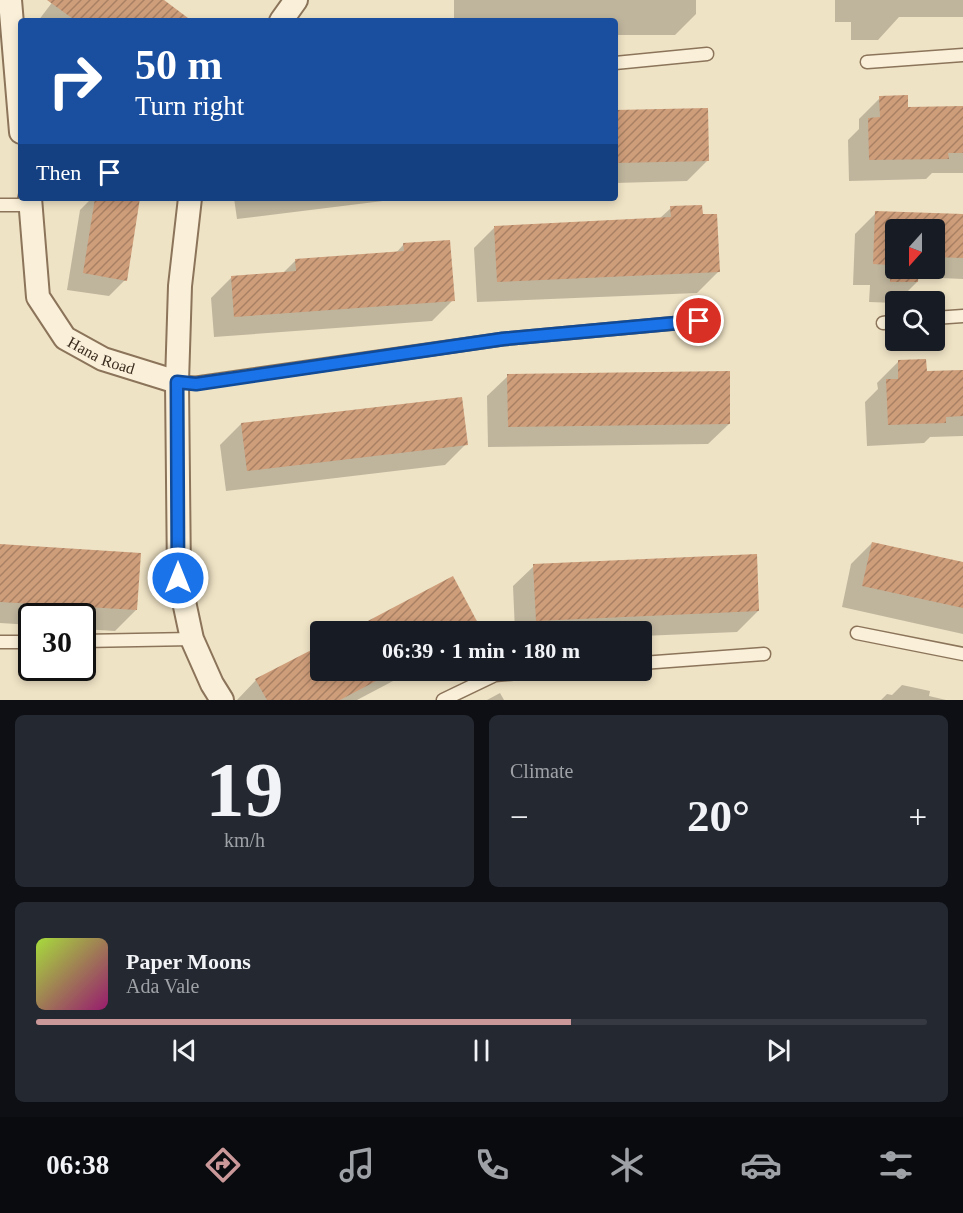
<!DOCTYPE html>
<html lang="en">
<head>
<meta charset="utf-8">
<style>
  :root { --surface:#171b24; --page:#242831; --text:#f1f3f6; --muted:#9ea1a6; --line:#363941; --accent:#cb989a }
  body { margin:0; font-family:Georgia,serif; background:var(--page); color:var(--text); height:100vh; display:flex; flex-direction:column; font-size:22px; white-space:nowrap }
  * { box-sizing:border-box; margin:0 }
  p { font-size:20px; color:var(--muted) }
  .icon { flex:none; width:33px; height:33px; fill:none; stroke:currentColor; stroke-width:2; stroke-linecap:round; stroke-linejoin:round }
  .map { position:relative; height:700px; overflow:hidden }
  .drawer { display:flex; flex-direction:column; gap:15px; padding:15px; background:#0d0f14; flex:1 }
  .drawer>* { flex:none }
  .top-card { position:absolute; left:18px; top:18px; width:600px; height:183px; border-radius:6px; box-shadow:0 3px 9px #0003; background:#1a4fa0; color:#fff; overflow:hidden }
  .needle { width:39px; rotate:201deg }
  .fabs { position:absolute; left:885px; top:219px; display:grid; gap:12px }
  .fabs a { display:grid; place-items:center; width:60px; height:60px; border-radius:6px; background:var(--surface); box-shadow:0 3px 9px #0003; font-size:30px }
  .speed { position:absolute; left:18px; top:603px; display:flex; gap:12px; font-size:30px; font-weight:700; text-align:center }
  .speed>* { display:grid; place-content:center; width:78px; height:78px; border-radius:50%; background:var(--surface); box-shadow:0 3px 9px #0003; line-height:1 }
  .speed .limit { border:3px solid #111; border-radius:9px; background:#fff; color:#111 }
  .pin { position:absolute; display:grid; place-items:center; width:51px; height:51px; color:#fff; margin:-26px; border:3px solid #fff; border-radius:50%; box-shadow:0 2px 6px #0007 }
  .me { position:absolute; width:66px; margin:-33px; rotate:0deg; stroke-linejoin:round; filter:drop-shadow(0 0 4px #0008) }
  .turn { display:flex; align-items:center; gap:21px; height:126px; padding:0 18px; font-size:27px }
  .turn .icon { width:78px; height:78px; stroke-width:2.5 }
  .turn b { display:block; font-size:42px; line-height:51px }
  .then { display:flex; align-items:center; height:57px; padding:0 18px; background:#0003; gap:12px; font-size:22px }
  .big { font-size:45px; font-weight:700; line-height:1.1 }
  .drawer .widget { flex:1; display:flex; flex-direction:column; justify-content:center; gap:9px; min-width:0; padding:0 21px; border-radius:9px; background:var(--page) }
  .drawer .dial { align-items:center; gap:0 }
  .dial b { font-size:78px; line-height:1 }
  .song { display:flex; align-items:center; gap:18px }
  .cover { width:72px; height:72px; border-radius:9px; background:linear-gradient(135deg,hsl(80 70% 55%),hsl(320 70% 35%)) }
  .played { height:6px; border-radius:3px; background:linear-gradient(90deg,var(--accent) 60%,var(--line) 60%) }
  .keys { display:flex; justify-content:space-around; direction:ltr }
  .heat { display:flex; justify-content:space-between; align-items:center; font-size:33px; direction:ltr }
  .drawer .tiles { flex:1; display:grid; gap:15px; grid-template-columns:1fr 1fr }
  .widget:last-child { grid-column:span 2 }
  .trip { position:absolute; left:310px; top:621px; width:342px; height:60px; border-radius:6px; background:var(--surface); box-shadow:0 3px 9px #0003; font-weight:700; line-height:60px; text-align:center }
  .tab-bar { display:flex; height:96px; justify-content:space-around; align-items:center; background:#090b0e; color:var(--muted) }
  .tab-bar .icon { width:42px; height:42px }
  .tab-bar .current { color:var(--accent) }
  .tab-bar b { font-size:27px; color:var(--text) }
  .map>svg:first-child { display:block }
  .shadow { fill:#0003; fill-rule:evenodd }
  .building { fill:url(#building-hatch) }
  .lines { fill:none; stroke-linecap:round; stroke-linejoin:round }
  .lane-casing { stroke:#8b745a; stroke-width:15 }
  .street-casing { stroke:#8b745a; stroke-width:26 }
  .lane { stroke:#faf0d9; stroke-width:12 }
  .street { stroke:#faf0d9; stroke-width:22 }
  .route-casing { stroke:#114b97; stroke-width:15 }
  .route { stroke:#1a73e8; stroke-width:10 }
  .labels { text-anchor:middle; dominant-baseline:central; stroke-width:6; stroke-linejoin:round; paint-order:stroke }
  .street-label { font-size:16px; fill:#3b2c1f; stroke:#f7edd5 }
</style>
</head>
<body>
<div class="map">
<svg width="963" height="700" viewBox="0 0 963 700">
  <defs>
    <pattern id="building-hatch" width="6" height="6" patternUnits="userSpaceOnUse" patternTransform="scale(1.5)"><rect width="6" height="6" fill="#ce9d7a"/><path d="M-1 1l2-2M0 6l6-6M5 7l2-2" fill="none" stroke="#a88063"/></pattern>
  </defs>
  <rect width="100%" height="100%" fill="#efe3c5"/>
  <!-- shadow -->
  <g class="shadow">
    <polygon points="54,0 161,0 188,21 38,21"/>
    <polygon points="454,0 696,0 696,14 675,35 615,35 615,21 454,21"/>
    <polygon points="835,0 963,0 963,17 899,17 878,40 851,40 851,22 835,22"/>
    <polygon points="880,98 906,109 963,108 963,173 932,173 926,179 849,181 848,140 859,129 859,119"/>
    <polygon points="615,112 708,160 687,181 615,183"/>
    <polygon points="92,198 128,198 125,280 109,296 67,290 80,210"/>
    <polygon points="234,198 407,198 237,219"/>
    <polygon points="671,208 718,272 697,293 477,302 474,248 495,227 659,219"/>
    <path d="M876,213L963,216V279L917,277V282L896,303L869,302L870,285H853L855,234ZM896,230H934V268H896Z"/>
    <polygon points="404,244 453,300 432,321 214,337 211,298 232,277 283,273 295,261 395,254"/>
    <polygon points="898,362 925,373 963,371 963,436 930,437 924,443 867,446 865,402 878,389 877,383"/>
    <polygon points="508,376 729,424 708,444 488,447 487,396"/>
    <polygon points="241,424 466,444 445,465 226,491 220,445"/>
    <polygon points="872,543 963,563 963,634 842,607 851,564"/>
    <polygon points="0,545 136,610 115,631 82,629 82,616 32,616 32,625 0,623"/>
    <polygon points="534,566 758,611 737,632 642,636 642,632 515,632 513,586"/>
    <polygon points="321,647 321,670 414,670 357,700 237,700 256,680"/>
    <polygon points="902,685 930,691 929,696 946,700 881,700 887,694 892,695"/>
    <polygon points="500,693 504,700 487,700"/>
  </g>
  <!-- building -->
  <g class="building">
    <polygon points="47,0 164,0 192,21 76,21"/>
    <polygon points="908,95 908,107 963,106 963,153 948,153 949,159 869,160 868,118 880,117 879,96"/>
    <polygon points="708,108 709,161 615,163 615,110"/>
    <polygon points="95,198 140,198 127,281 83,273"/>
    <polygon points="702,205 703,214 717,214 720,272 497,282 494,226 671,217 670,206"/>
    <polygon points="875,211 963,214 963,258 934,257 934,230 896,230 896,268 919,268 918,282 890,282 890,265 873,264"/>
    <polygon points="450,240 455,301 234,317 231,276 296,271 295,259 404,251 403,243"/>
    <polygon points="926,359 927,371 963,370 963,416 946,417 946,423 888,425 886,379 898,379 898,360"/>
    <polygon points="730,371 730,424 508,427 507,374"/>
    <polygon points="462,397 468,445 247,471 241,423"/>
    <polygon points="872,542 963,562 963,608 862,586"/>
    <polygon points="0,544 141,553 137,610 0,602"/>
    <polygon points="757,554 759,611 536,621 533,564"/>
    <polygon points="453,576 480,627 472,632 347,632"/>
    <polygon points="321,645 321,670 397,670 340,700 267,700 255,679"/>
  </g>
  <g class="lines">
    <!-- lane casing -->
    <g class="lane-casing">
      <g id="lane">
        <polyline points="867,62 963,55"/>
        <polyline points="615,63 707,54"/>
        <polyline points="0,205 31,205"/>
        <polyline points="934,318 963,316"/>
        <polyline points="883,323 896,321"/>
        <polyline points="177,382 196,383 503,339 699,321"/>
        <polyline points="857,633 963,654"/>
        <polyline points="82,641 192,639"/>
        <polyline points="0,642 32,642"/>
        <polyline points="642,663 764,654"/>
        <polyline points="443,700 495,675 553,670"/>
      </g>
    </g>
    <!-- street casing -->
    <g class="street-casing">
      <g id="street">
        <polyline points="10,0 21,132"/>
        <polyline points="281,21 296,0"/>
        <path id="s1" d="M30,198L38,297L65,338L103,359L177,382"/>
        <polyline points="190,198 180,286 177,382 179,578 192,639 212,684 222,700"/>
      </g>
    </g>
    <!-- lane -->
    <use href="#lane" class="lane"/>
    <!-- street -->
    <use href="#street" class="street"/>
  </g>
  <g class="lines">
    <!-- route casing -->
    <g class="route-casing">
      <polyline id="route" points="178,578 177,382 196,384 503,339 699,321"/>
    </g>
    <!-- route -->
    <use href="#route" class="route"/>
  </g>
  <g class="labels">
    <!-- street labels -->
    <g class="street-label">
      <text stroke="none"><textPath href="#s1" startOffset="189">Hana Road</textPath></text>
    </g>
  </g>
</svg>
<div class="fabs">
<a><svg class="needle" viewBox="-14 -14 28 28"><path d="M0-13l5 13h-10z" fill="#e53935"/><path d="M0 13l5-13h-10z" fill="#9ea1a6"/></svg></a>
<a><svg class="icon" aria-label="search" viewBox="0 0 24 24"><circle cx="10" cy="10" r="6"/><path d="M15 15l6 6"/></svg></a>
</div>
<div class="speed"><div class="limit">30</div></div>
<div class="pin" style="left:699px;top:321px;background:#d93025"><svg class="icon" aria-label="arrive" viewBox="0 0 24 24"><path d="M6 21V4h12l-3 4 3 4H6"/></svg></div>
<svg class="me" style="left:178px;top:578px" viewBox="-20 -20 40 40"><circle r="17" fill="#1a73e8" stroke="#fff" stroke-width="3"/><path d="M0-11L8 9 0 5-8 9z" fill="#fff"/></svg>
<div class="trip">06:39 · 1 min · 180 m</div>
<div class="top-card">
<div class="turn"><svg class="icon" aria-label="right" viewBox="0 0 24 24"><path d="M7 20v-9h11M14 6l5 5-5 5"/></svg><div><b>50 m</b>Turn right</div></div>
<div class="then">Then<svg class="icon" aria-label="arrive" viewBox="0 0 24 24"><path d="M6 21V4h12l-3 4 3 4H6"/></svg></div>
</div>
</div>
<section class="drawer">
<div class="tiles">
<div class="widget dial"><b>19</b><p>km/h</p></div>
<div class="widget"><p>Climate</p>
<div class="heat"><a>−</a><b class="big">20°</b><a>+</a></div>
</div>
<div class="widget">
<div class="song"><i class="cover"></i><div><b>Paper Moons</b><p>Ada Vale</p></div></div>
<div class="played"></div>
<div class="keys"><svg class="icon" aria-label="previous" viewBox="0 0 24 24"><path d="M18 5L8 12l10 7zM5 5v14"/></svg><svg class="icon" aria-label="pause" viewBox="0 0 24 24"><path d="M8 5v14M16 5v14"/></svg><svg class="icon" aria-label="next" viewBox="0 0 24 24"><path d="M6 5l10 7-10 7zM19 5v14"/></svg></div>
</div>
</div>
</section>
<nav class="tab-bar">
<b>06:38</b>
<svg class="icon current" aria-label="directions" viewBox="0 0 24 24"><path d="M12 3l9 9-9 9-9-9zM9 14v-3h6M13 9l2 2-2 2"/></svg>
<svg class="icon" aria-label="music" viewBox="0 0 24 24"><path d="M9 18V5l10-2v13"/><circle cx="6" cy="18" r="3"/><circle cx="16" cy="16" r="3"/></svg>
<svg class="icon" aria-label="phone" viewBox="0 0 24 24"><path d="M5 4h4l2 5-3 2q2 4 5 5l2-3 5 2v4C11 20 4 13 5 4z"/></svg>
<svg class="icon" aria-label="climate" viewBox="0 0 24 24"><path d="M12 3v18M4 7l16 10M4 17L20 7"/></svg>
<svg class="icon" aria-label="car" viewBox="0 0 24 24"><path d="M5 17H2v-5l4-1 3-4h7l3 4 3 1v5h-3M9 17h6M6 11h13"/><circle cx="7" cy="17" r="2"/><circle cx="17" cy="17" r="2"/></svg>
<svg class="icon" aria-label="filters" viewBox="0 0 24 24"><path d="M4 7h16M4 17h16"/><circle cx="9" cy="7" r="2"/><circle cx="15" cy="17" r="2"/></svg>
</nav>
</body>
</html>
